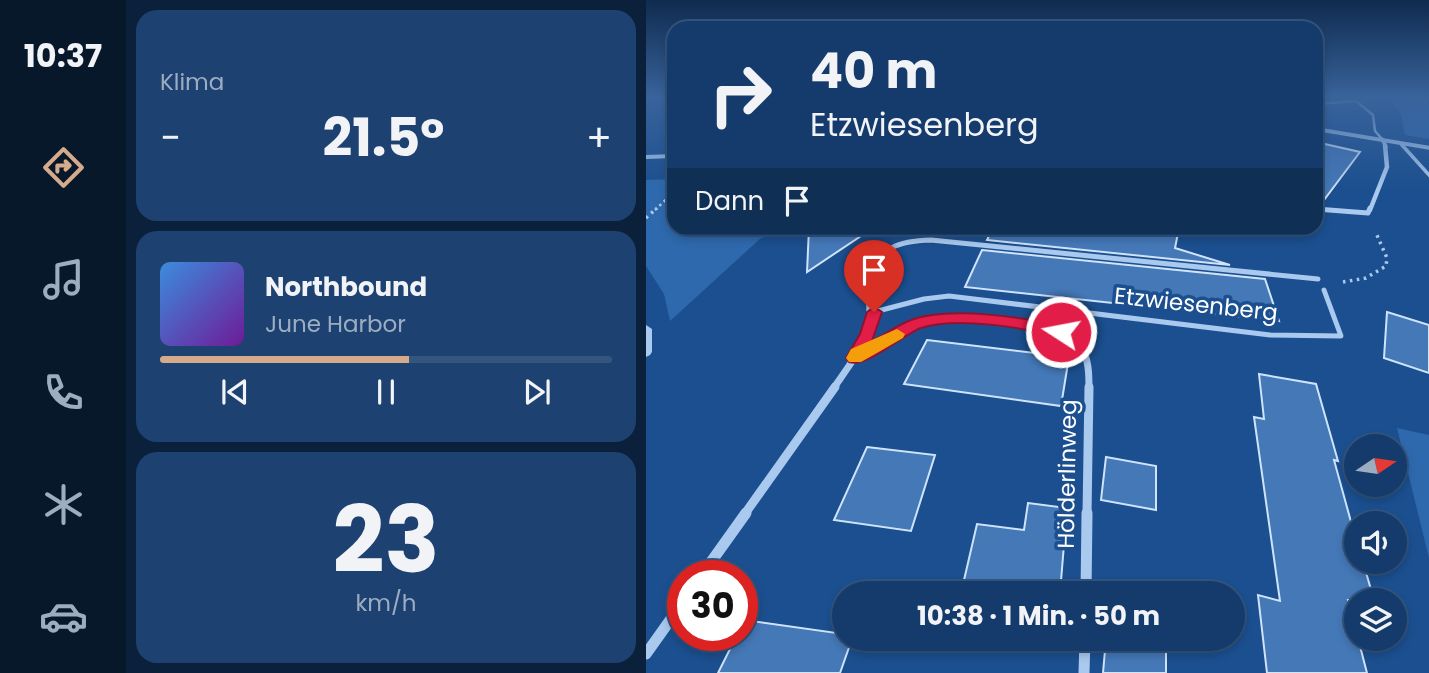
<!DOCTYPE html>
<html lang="de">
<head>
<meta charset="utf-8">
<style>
  :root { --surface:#143b6b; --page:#1d4271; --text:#f1f3f6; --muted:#9dadc1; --line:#33557e; --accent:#d6ab8b }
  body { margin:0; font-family:Poppins,sans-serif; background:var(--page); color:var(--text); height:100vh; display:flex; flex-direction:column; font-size:26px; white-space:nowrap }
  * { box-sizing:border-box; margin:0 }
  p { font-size:23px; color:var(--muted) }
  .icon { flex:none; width:38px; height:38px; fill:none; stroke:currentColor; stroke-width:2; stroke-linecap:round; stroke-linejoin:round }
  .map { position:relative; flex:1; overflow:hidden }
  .details { display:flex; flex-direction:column; gap:10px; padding:10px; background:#0b203b; width:520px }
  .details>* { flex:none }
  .top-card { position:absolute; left:21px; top:21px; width:656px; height:214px; border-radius:21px; box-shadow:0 4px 10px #0003,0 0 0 2px var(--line); background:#143b6b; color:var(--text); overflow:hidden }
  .needle { width:46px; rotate:77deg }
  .tools { position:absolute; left:698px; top:434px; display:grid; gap:14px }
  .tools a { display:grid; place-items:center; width:63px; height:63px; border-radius:50%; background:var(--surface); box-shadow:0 4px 10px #0003,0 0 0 2px var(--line); font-size:35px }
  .speed { position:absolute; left:21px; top:560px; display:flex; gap:14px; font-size:35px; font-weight:700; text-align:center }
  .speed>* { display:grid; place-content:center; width:91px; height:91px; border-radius:50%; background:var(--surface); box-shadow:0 4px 10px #0003,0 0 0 2px var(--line); line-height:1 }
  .speed .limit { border:10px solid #d22; background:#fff; color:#111 }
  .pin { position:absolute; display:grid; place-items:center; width:60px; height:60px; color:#fff; margin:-72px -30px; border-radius:50% 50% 50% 0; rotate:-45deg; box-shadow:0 0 7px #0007 }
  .pin .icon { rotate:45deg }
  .me { position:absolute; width:77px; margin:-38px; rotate:281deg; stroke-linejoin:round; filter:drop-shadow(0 0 5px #0008) }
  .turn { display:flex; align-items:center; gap:24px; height:147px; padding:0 28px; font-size:32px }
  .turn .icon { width:91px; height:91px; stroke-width:2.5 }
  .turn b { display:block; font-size:49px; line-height:60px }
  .then { display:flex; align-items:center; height:66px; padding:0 28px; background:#0003; gap:14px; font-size:26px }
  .big { font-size:52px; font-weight:700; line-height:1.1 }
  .details .tile { flex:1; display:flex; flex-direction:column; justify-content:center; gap:10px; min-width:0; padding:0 24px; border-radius:21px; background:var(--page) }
  .details .dial { align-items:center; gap:0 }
  .dial b { font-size:91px; line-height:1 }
  .song { display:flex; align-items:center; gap:21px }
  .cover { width:84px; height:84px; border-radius:10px; background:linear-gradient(135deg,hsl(210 70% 55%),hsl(280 70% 35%)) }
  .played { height:7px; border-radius:4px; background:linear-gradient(90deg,var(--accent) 55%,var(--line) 55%) }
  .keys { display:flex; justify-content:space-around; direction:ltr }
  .heat { display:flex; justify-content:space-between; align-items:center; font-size:38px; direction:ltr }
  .trip { position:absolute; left:186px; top:581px; width:413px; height:70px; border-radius:35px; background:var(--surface); box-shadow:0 4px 10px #0003,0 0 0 2px var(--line); font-weight:700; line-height:70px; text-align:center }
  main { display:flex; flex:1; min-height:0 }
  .tab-bar { display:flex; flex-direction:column; width:126px; justify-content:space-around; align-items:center; background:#08182b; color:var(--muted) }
  .tab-bar .icon { width:49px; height:49px }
  .tab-bar .active { color:var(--accent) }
  .tab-bar b { font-size:32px; color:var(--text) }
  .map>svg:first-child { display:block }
  .green { fill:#2e69ad }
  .building { fill:#4478b7; stroke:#cfe3fa; stroke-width:2 }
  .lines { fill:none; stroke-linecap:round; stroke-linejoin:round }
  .path-far1 { stroke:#a9c9ee; stroke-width:2.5; stroke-dasharray:2.5 3.5; stroke-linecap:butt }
  .path { stroke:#a9c9ee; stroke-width:3.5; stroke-dasharray:2.5 4.5; stroke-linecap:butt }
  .service-far2 { stroke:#a9c9ee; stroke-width:2.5 }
  .service-far1 { stroke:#a9c9ee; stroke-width:3.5 }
  .service { stroke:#a9c9ee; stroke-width:5 }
  .minor-far5 { stroke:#a9c9ee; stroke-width:3.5 }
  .minor-far4 { stroke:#a9c9ee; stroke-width:4.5 }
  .minor-far3 { stroke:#a9c9ee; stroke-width:5 }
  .minor-far2 { stroke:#a9c9ee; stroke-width:7 }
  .minor-far1 { stroke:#a9c9ee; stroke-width:9 }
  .minor { stroke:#a9c9ee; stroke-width:11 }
  .tertiary { fill:#a9c9ee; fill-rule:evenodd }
  .route { fill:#e11d48; stroke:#92132f; stroke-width:2 }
  .slow { fill:#f59e0b }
  .labels { text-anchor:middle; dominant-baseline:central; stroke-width:7; stroke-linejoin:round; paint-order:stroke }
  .street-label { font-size:23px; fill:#fff; stroke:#1b4f8f }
</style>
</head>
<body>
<main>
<nav class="tab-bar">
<b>10:37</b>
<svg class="icon active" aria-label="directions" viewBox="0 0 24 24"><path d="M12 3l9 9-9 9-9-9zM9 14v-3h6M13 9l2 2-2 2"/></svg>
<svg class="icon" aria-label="music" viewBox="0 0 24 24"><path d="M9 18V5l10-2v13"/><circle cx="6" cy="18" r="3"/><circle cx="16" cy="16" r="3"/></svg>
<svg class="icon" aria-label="phone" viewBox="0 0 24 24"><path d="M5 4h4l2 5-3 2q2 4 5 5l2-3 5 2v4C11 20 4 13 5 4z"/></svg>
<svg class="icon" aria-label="climate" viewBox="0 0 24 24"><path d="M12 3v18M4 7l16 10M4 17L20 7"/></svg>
<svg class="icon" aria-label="car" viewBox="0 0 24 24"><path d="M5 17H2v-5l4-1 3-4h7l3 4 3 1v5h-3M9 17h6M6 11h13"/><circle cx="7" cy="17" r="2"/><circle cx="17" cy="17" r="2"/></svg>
</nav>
<section class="details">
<div class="tile"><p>Klima</p>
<div class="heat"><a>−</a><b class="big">21.5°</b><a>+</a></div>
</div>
<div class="tile">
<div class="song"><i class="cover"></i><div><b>Northbound</b><p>June Harbor</p></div></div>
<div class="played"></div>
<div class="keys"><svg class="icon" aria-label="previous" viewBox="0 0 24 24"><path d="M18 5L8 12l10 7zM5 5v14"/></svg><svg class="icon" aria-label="pause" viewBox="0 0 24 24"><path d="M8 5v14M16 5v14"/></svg><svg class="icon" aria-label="next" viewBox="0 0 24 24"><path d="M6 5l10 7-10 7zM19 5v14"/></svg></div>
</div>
<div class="tile dial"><b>23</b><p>km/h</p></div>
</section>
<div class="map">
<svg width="784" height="673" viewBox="0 0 784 673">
  <rect width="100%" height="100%" fill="#1b4f8f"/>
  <!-- green -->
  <g class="green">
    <polygon points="741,96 775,96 783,105 783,139 759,135 755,114"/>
    <polygon points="28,179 28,228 154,228 115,238 24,321 18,294 0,266 0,180"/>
    <polygon points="751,428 783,435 783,558"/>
  </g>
  <!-- building -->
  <g class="building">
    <polygon points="670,142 714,152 675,204 670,204"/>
    <polygon points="163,228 227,228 161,272"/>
    <polygon points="347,228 533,228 529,248 584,265 341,240"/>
    <polygon points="336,250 619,279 633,321 319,287"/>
    <polygon points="741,312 783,325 783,373 738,358"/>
    <polygon points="281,340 423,357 415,406 258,384"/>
    <polygon points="613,374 670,384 692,461 688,460 710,540 710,562 717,562 728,600 702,600 721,673 621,673 612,595 634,601 608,417 618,419"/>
    <polygon points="221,447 289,455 265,531 188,520"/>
    <polygon points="460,457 510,466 510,510 455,500"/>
    <polygon points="382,503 421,508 414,593 315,593 331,524 378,530"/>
    <polygon points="98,620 198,634 198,639 206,639 194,673 72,673 91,635 96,635"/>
    <polygon points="460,639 520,639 520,673 457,673"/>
  </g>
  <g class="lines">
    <!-- path-far1 -->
    <polyline class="path-far1" points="9,210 28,192"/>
    <!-- path -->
    <g class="path">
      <polyline points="0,218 11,208"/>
      <polyline points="697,282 720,278 740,266 741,258 730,233"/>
    </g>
    <!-- service-far2 -->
    <g class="service-far2">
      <polyline points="670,104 710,101 727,115 729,131 736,139"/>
      <polyline points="753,142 757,147"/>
    </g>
    <!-- service-far1 -->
    <polyline class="service-far1" points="756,145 784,176"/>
    <!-- service -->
    <polyline class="service" points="228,312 278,299 303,296 624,335 695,336 678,290"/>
    <!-- minor-far5 -->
    <polyline class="minor-far5" points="736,139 740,147"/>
    <!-- minor-far4 -->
    <g class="minor-far4">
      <polyline points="670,209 677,210"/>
      <polyline points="724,210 741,167 739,145"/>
    </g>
    <!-- minor-far3 -->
    <g class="minor-far3">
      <polyline points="670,209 722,213 724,208"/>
      <path d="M222,289L219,277C238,247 250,241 285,240L672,279"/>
    </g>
    <!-- minor-far2 -->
    <g class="minor-far2">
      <path d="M209,357C229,346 248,331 270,324C301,315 416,318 435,347C443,359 443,375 443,389"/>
      <path d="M187,389C211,354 232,331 221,287"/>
    </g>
    <!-- minor-far1 -->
    <g class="minor-far1">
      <polyline points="98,515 189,387"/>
      <polyline points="441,515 443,387"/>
    </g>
    <!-- minor -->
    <g class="minor">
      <polyline points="55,576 100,513"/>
      <polyline points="440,593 441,513"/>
      <polyline points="0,654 37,602"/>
      <polyline points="438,673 439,639"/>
    </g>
    <!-- tertiary -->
    <g class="tertiary">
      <polygon points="670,127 784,146 784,150 670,131"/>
      <polygon points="28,154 28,158 0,159 0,155"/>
      <polygon points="0,325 6,329 6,352 4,355 0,357"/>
    </g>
  </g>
  <!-- sky -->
  <linearGradient id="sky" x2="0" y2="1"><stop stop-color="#0f2b4f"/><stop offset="0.51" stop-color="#39639b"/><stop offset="1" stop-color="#39639b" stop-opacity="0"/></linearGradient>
  <rect width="784" height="190" fill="url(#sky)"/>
  <!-- route -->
  <path class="route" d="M228,307L236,312L226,341C239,334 252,325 265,320C303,306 382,317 420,328L423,332L415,337C377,328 312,316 275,328C256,335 221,368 203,362L200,358L214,334L221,312Z"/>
  <!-- slow -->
  <polygon class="slow" points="251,329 259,334 257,338 215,362 203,362 200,358 205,349"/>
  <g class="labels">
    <!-- street labels -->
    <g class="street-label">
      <text transform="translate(550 304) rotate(6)">Etzwiesenberg</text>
      <text transform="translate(421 474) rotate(-89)">Hölderlinweg</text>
    </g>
  </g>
</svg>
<div class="tools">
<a><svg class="needle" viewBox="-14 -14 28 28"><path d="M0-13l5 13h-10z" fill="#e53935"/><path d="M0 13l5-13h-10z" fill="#9dadc1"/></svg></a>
<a><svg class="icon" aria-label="sound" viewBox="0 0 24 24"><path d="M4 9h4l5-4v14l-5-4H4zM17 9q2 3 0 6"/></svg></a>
<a><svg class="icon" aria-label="layers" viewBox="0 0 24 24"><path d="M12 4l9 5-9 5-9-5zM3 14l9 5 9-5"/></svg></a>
</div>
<div class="speed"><div class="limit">30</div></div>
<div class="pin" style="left:228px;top:312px;background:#d93025"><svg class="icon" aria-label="arrive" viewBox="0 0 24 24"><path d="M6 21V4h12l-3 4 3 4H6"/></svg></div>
<svg class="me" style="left:415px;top:332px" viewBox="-20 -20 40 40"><circle r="17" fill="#e11d48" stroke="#fff" stroke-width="3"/><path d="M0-11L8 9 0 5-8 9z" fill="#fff"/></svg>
<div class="trip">10:38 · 1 Min. · 50 m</div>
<div class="top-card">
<div class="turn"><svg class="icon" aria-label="right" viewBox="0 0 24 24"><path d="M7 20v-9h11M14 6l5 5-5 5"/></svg><div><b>40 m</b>Etzwiesenberg</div></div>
<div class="then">Dann<svg class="icon" aria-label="arrive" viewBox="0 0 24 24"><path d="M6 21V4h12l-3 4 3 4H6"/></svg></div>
</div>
</div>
</main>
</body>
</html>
